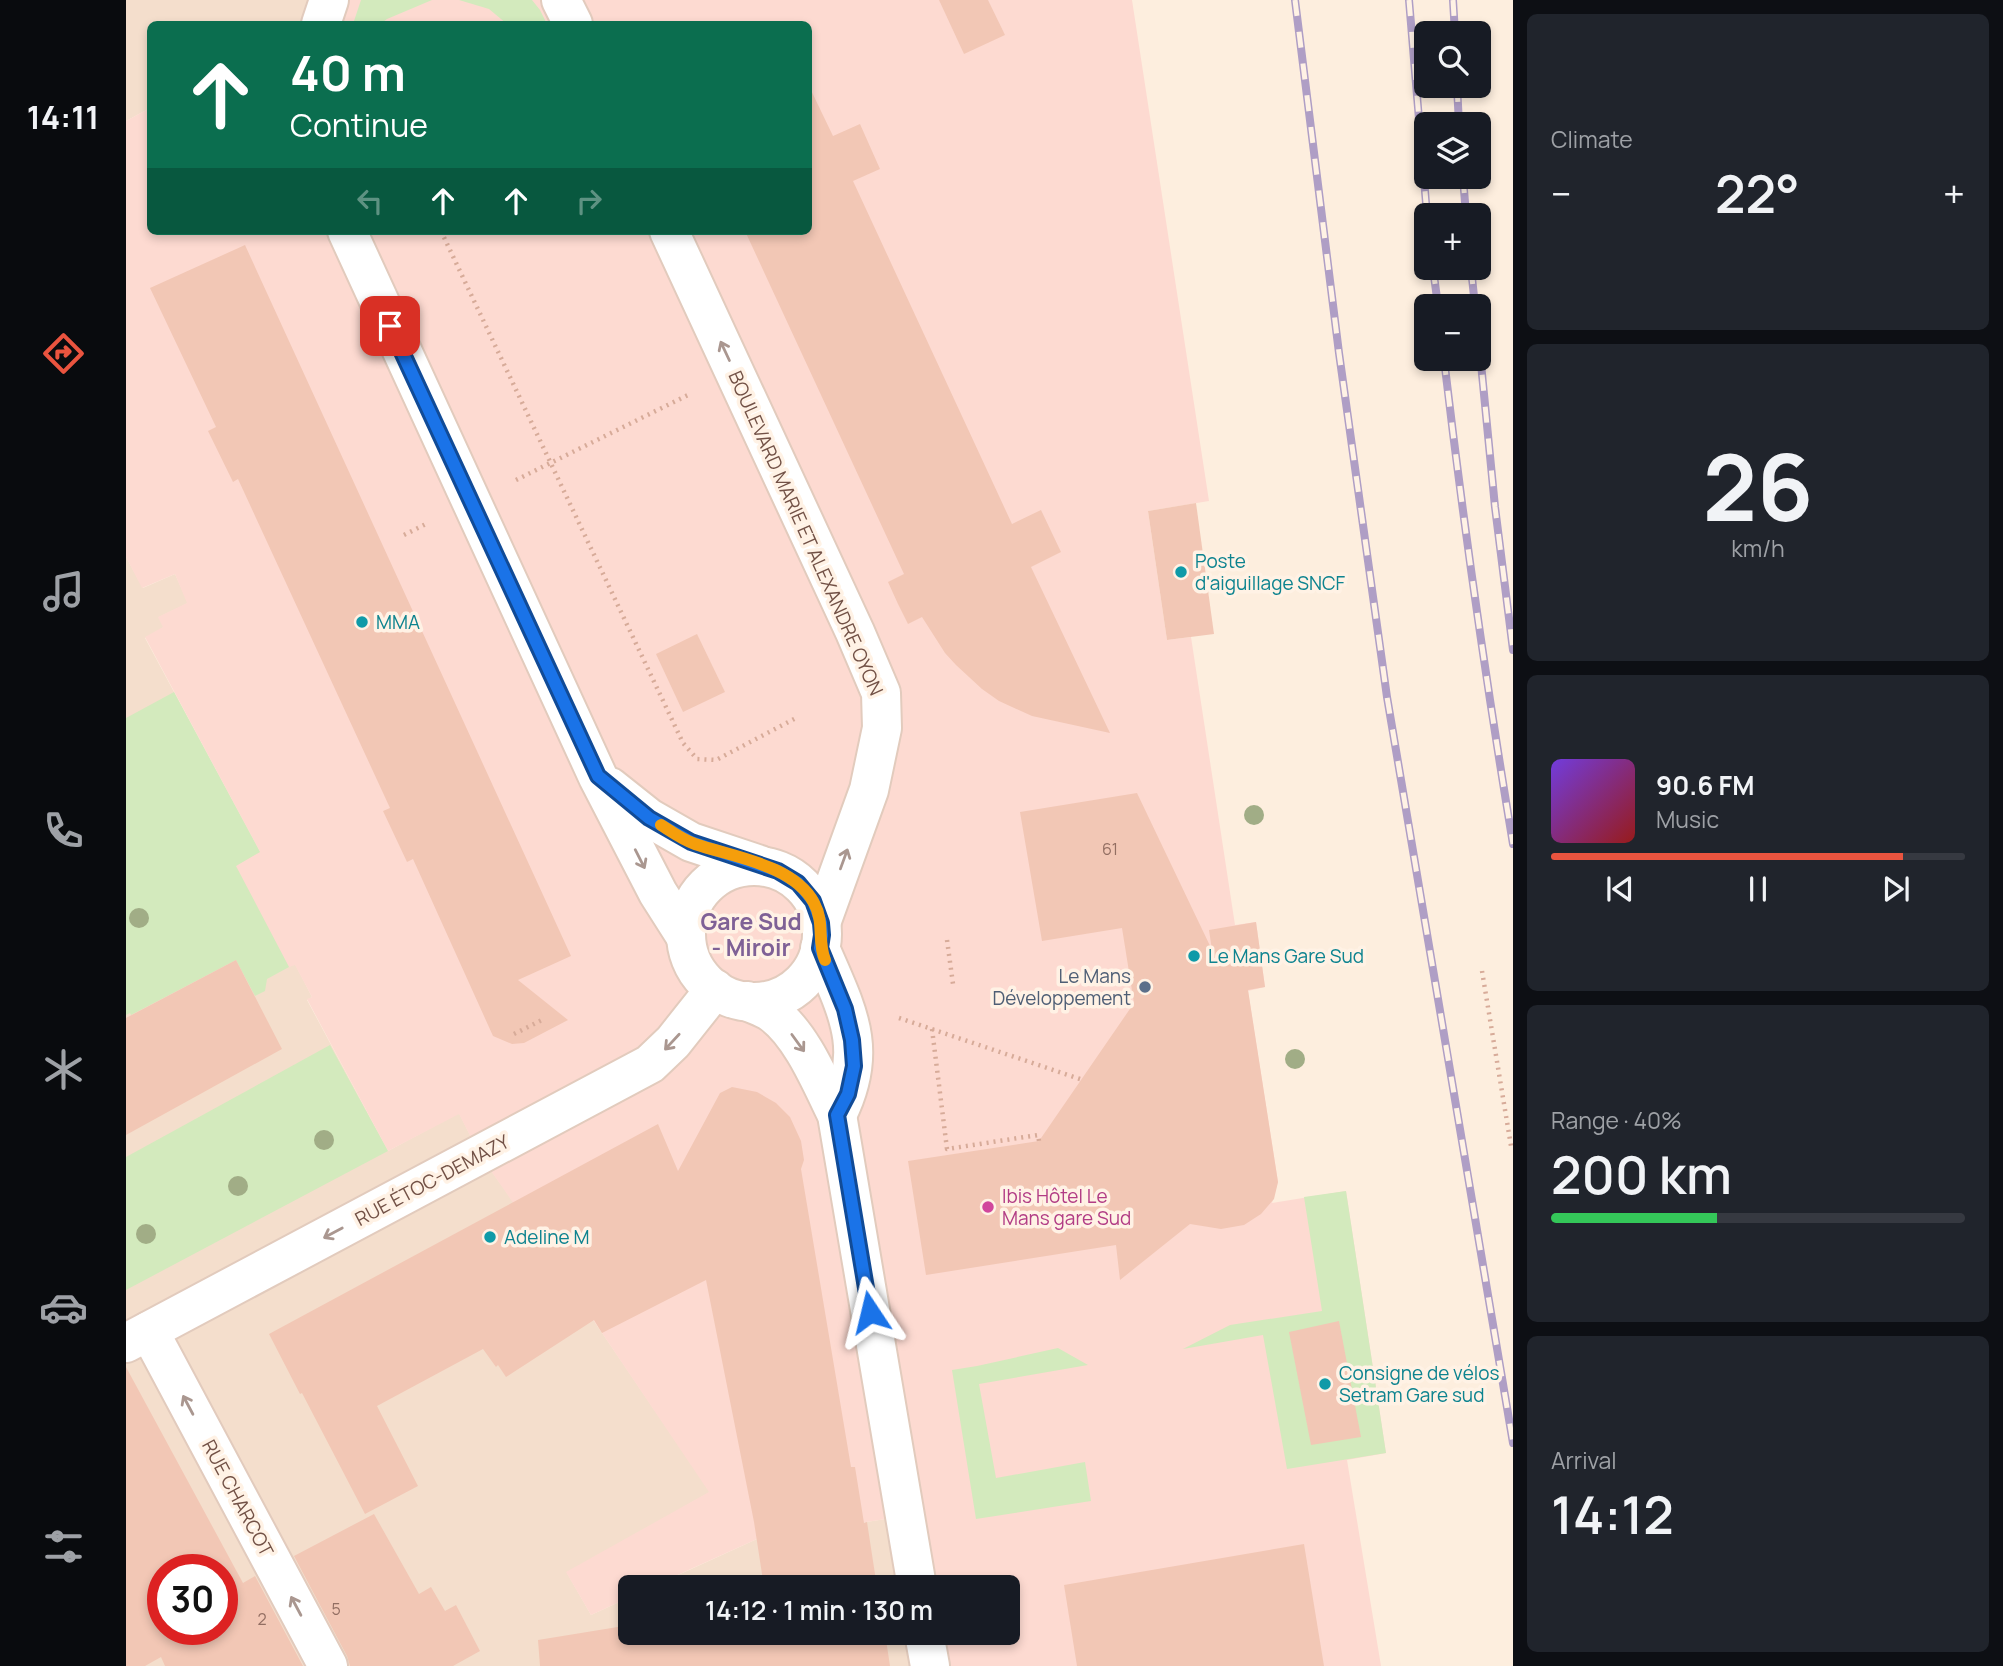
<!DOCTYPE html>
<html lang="en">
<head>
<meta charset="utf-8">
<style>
  :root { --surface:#171b24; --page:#20242c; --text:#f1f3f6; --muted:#9ea1a6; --line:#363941; --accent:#ea543f }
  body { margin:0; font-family:Manrope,sans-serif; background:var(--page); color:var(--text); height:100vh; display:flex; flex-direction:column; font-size:26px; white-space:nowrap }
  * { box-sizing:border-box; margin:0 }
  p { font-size:23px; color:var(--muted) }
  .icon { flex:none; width:38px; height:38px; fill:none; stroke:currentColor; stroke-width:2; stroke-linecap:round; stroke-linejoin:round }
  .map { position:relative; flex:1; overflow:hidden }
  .side { display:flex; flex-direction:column; gap:14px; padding:14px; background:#0d0f14; width:490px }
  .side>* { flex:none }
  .hud { position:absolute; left:21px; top:21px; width:665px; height:214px; border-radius:10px; box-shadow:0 4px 10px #0003; background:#0b6e4f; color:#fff; overflow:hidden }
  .fabs { position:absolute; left:1288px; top:21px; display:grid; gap:14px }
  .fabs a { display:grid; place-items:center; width:77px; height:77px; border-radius:10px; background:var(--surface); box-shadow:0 4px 10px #0003; font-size:35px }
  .speed { position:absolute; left:21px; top:1554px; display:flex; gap:14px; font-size:35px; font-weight:700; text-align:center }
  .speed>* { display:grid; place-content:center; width:91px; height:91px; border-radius:50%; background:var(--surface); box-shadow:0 4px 10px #0003; line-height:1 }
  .speed .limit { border:10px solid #d22; background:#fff; color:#111 }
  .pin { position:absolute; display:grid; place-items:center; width:60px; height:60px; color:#fff; margin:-30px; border-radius:14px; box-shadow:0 4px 10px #0006 }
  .me { position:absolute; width:77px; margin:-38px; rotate:350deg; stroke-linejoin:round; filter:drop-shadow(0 0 5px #0008) }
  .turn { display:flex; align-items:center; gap:24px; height:147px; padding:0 28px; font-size:32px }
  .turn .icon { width:91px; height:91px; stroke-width:2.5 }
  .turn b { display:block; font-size:49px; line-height:60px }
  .lanes { display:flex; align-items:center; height:66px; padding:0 28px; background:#0003; justify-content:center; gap:35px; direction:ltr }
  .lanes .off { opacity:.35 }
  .big { font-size:52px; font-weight:600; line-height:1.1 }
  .side .card { flex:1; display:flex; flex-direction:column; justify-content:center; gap:10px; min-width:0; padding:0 24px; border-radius:10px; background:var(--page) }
  .side .dial { align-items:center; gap:0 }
  .dial b { font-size:91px; line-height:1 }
  .song { display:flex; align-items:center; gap:21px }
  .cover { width:84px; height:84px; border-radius:10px; background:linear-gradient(135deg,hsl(260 70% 55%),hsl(0 70% 35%)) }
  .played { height:7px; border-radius:4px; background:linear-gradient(90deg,var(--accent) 85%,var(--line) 85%) }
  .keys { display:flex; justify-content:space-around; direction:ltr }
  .heat { display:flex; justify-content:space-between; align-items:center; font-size:38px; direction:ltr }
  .charge { height:10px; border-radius:5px; background:linear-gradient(90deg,#34c759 40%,var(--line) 0) }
  .trip { position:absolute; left:492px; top:1575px; width:402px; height:70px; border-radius:10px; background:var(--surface); box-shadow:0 4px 10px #0003; font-weight:600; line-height:70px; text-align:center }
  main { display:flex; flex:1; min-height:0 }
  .menu { display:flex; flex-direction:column; width:126px; justify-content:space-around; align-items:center; background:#090b0e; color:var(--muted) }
  .menu .icon { width:49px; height:49px }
  .menu .active { color:var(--accent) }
  .menu b { font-size:32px; color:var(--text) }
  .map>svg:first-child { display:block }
  .residential { fill:#f4decc; fill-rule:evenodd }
  .commercial { fill:#fddad1 }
  .green { fill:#d3eabd }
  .building { fill:#f2c7b5; fill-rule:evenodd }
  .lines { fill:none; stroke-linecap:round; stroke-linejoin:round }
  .street-casing { stroke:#e2cbbd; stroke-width:42 }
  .path { stroke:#d7ab99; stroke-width:4.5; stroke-dasharray:2 5; stroke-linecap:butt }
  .street { stroke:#fff; stroke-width:38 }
  .rail-casing { stroke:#af9ec5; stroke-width:8 }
  .rail { stroke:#fff2e5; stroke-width:5; stroke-dasharray:16; stroke-linecap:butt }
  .tree { fill:#a1ad86 }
  .oneway { stroke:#aa9790 }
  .route-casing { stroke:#114b97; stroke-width:18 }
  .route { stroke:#1a73e8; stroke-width:12 }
  .slow { stroke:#f59e0b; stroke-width:12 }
  .culture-dot { fill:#0f9aa8; stroke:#fff2e5; stroke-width:2.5 }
  .service-dot { fill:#5c6f8a; stroke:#fff2e5; stroke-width:2.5 }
  .hotel-dot { fill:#d1479c; stroke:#fff2e5; stroke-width:2.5 }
  .labels { text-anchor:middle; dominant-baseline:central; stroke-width:7; stroke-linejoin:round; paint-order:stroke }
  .number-label { font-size:16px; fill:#926e62 }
  .street-label { font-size:19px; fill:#725146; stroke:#fff2e5 }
  .culture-label { font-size:19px; fill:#0d838f; stroke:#fff2e5; text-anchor:start }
  .service-label { font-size:19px; fill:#4e5e75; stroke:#fff2e5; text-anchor:end }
  .hotel-label { font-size:19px; fill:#b23c85; stroke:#fff2e5; text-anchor:start }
  .quarter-label { font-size:23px; font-weight:bold; fill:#7f6196; stroke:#fff2e5 }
</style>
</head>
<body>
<main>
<nav class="menu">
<b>14:11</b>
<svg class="icon active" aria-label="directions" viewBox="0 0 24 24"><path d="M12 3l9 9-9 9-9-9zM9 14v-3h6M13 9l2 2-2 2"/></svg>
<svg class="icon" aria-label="music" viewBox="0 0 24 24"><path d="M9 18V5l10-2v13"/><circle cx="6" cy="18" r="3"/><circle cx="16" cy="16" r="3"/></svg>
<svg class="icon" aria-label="phone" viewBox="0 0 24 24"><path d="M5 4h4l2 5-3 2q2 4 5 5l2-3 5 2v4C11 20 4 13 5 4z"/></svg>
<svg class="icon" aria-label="climate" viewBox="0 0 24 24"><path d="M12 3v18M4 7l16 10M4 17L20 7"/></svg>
<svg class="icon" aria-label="car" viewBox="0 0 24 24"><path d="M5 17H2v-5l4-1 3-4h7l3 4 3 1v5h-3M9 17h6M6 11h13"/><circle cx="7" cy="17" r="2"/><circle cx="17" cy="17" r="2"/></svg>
<svg class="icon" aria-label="filters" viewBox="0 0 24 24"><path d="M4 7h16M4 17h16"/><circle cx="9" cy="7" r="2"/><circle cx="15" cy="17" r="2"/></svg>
</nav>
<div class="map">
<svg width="1387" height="1666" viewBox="0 0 1387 1666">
  <rect width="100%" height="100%" fill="#fdeede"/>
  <!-- residential -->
  <g class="residential">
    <polygon points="0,0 203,0 196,24 24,24 24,108 0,121"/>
    <path d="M0,557L17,588L49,574L62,603L33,617L38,627L19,638L134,852L164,966L169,964L186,997L181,1000L262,1151L333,1113L354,1155L388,1203L584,1492L441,1573L465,1615L504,1597V1633H798L804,1666H0ZM37,1570H96V1629H37Z"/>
    <polygon points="779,1516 791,1587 526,1587 631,1539"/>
  </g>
  <!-- commercial -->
  <polygon class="commercial" points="203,0 1006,0 1083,501 1022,511 1041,640 1065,637 1109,925 1130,922 1139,987 1122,991 1152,1182 1146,1203 1220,1191 1260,1453 1221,1460 1255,1666 804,1666 798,1633 882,1633 882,1587 791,1587 779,1516 631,1539 525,1587 504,1587 504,1597 465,1615 440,1572 583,1492 435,1272 354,1155 333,1114 262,1151 181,999 186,997 169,965 163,967 109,866 134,852 19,637 37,627 32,617 61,603 49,574 16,588 0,557 0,121 24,108 24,231 682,231 682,24 196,24"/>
  <!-- green -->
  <g class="green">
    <polygon points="235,0 306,0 261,19 254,24 227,24"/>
    <polygon points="333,0 406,0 414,10 421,24 381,24 363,9"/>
    <polygon points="48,692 134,852 110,866 163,967 141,979 139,991 129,996 110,960 5,1015 4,1013 0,1015 0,718"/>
    <polygon points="204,1045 262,1151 0,1290 0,1157"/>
    <polygon points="1220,1191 1260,1453 1161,1469 1137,1335 1057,1349 1104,1325 1196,1311 1178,1197"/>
    <polygon points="932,1348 962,1365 853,1384 870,1478 959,1462 965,1501 850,1519 826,1370 851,1366"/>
  </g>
  <!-- building -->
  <g class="building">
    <polygon points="813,0 862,0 879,35 838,54"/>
    <polygon points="682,84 707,136 734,124 754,169 727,181 886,524 915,510 935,552 905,567 984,733 906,716 873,701 856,689 830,665 819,653 796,617 782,624 772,604 762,582 778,574 619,231 682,231"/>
    <polygon points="119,245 445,956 392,980 442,1020 398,1043 386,1044 367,1036 287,859 281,862 257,811 264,808 112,479 107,482 82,431 90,427 24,288"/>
    <polygon points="1070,503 1088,634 1041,640 1022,511"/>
    <polygon points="571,634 599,692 557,712 530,654"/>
    <polygon points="1011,793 1086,950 1083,930 1130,922 1139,987 1122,990 1152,1182 1148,1199 1135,1214 1118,1225 1095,1229 1064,1224 994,1280 990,1245 800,1275 782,1161 913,1141 1008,1003 996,928 916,941 894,812"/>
    <polygon points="110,960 156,1049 0,1135 0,1018"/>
    <polygon points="606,1087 631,1092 650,1103 664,1117 675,1141 678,1160 675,1169 725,1467 729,1467 738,1523 741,1522 751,1587 638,1587 628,1522 580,1280 476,1333 468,1320 380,1377 372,1365 370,1367 357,1349 251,1406 292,1486 239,1514 176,1393 174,1394 143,1334 532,1124 552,1171 594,1093"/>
    <polygon points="1213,1321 1235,1437 1185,1445 1163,1332"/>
    <path d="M0,1367L117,1583L129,1576L177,1666H39L35,1657L19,1666H0ZM37,1570H96V1629H37Z"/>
    <polygon points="248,1514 293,1594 305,1587 319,1611 330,1605 354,1651 327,1666 224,1666 221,1656 168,1556"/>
    <polygon points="1178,1544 1198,1666 951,1666 938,1585"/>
    <polygon points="504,1625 504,1633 759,1633 764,1666 414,1666 412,1640"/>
  </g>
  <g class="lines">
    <!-- street casing -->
    <g class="street-casing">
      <g id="street">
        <polyline points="435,0 447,24"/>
        <polyline points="195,24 203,0"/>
        <polyline points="221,231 472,777 532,893 560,937"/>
        <polyline points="543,231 729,632 755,693 756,728 743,790 695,923"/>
        <polyline points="484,787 523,818 565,842 634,865"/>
        <circle cx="628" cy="934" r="68"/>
        <path d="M694,948C721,1011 744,1049 711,1115"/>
        <path d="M621,1001C629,1005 639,1008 646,1013C676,1035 695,1083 711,1115L791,1587"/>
        <polyline points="23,1331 202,1666"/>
        <polyline points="0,1343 524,1064 547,1042 589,989"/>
        <polyline points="798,1633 804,1666"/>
      </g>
    </g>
    <!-- path -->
    <g class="path">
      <polyline points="315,231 557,743 571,759 590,760 670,718"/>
      <polyline points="390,480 564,394"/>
      <polyline points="278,535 300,524"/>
      <polyline points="821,940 827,984"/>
      <polyline points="1356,971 1385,1146"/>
      <polyline points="773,1018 954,1079"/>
      <polyline points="806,1029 821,1149 912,1135 913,1141"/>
      <polyline points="388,1034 418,1019"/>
    </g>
    <!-- street -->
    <use href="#street" class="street"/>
    <!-- rail casing -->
    <g class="rail-casing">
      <g id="rail">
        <polyline points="1169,0 1213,353 1261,697 1387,1443"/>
        <polyline points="1283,0 1301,215"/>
        <polyline points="1327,0 1329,33"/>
        <polyline points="1331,86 1333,124"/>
        <polyline points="1337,177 1340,215"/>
        <polyline points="1307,268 1312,306"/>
        <polyline points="1345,268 1349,306"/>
        <polyline points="1353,343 1369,507 1387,650"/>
        <path d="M1318,359C1337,521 1360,682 1387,844"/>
      </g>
    </g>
    <!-- rail -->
    <use href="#rail" class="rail"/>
  </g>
  <!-- trees -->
  <g class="tree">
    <circle cx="1128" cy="815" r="10"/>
    <circle cx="13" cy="918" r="10"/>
    <circle cx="1169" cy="1059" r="10"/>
    <circle cx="198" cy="1140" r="10"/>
    <circle cx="112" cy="1186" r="10"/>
    <circle cx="20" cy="1234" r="10"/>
  </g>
  <!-- one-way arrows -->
  <defs><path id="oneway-shaft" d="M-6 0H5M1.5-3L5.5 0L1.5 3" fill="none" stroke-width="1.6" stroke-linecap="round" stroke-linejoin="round" transform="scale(1.75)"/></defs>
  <g class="oneway">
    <use href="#oneway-shaft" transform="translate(599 351) rotate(-115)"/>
    <use href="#oneway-shaft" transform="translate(514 859) rotate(63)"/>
    <use href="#oneway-shaft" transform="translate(718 859) rotate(-70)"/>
    <use href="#oneway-shaft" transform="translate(546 1042) rotate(133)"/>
    <use href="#oneway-shaft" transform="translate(672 1043) rotate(54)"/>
    <use href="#oneway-shaft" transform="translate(207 1233) rotate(152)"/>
    <use href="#oneway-shaft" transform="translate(62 1405) rotate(-118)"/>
    <use href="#oneway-shaft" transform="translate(170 1606) rotate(-118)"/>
  </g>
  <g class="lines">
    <!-- route casing -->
    <g class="route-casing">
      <polyline id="route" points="264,326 472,776 523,818 565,842 652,871 672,883 687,901 695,923 696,935 694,948 719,1009 726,1040 728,1066 722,1094 711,1115 744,1312"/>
    </g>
    <!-- route -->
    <use href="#route" class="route"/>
    <!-- slow -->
    <path class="slow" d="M535,825C546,832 557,840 569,844C607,857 668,865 688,903C699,923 691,941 699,960"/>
  </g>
  <!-- markers -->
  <g class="culture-dot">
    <circle cx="1055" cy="572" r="7"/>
    <circle cx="236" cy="622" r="7"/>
    <circle cx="1068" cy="956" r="7"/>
    <circle cx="364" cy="1237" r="7"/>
    <circle cx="1199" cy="1384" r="7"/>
  </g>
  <circle class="service-dot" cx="1019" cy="987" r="7"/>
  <circle class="hotel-dot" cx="862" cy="1207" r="7"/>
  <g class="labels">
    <!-- number labels -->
    <g class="number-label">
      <text x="984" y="849">61</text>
      <text x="210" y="1609">5</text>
      <text x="136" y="1619">2</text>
    </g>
    <!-- street labels -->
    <g class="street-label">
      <text transform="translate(680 533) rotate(66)">BOULEVARD MARIE ET ALEXANDRE OYON</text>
      <text transform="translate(306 1180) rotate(-28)">RUE ÉTOC-DEMAZY</text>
      <text transform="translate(112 1498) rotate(62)">RUE CHARCOT</text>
    </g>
    <!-- culture labels -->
    <g class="culture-label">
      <text x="1069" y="561">Poste<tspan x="1069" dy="22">d'aiguillage SNCF</tspan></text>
      <text x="250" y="622">MMA</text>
      <text x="1082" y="956">Le Mans Gare Sud</text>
      <text x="378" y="1237">Adeline M</text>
      <text x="1213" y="1373">Consigne de vélos<tspan x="1213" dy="22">Setram Gare sud</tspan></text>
    </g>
    <!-- service labels -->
    <g class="service-label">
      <text x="1005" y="976">Le Mans<tspan x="1005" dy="22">Développement</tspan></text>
    </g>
    <!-- hotel labels -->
    <g class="hotel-label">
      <text x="876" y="1196">Ibis Hôtel Le<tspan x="876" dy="22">Mans gare Sud</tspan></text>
    </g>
    <!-- quarter labels -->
    <g class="quarter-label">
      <text x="625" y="921">Gare Sud<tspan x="625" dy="26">- Miroir</tspan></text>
    </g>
  </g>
</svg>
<div class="fabs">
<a><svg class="icon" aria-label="search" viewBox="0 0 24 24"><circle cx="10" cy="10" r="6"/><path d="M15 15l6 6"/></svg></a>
<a><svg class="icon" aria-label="layers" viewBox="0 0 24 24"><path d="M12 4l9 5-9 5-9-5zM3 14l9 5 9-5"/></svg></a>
<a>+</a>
<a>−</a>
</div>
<div class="speed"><div class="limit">30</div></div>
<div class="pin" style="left:264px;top:326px;background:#d93025"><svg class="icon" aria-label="arrive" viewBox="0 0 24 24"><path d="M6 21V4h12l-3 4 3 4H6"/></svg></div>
<svg class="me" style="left:744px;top:1312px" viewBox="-20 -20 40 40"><path d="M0-17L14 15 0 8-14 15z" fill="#1a73e8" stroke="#fff" stroke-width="4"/></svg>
<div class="trip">14:12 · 1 min · 130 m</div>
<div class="hud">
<div class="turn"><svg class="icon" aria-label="ahead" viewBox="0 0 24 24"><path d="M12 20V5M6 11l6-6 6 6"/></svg><div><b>40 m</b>Continue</div></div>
<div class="lanes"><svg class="icon off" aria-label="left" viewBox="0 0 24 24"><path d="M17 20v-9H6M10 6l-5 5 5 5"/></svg><svg class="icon" aria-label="ahead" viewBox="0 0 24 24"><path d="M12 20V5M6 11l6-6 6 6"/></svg><svg class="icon" aria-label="ahead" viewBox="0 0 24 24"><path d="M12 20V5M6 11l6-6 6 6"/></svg><svg class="icon off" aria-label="right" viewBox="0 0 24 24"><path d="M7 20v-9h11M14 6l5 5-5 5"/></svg></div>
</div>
</div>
<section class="side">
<div class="card"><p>Climate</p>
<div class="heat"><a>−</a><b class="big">22°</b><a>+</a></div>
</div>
<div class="card dial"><b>26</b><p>km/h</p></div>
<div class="card">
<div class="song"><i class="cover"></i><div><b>90.6 FM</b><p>Music</p></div></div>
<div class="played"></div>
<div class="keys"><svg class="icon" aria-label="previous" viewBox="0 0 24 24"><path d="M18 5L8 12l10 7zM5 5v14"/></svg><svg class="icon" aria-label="pause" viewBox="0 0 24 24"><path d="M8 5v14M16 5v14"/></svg><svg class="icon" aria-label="next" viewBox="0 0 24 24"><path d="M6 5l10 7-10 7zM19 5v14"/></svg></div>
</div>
<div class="card"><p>Range · 40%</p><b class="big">200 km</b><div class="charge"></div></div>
<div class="card"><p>Arrival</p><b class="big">14:12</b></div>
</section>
</main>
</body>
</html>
